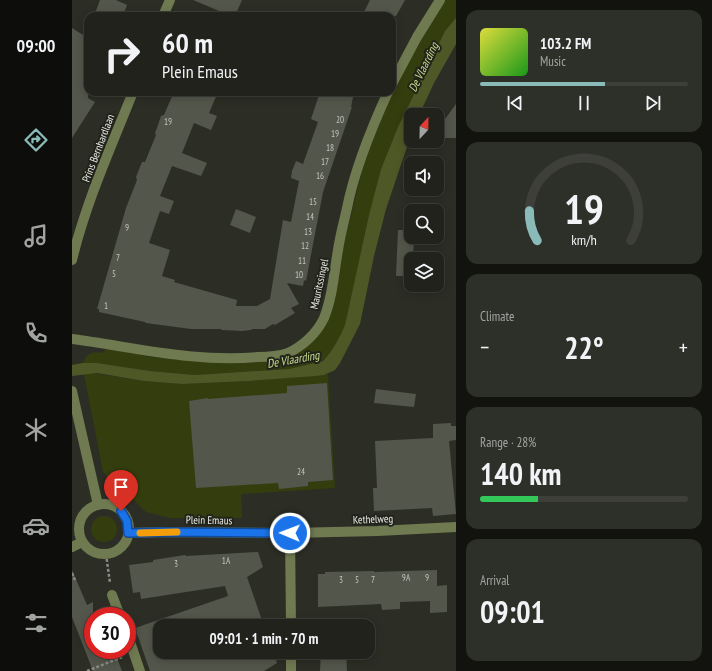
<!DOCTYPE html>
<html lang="en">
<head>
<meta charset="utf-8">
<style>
  :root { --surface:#21221c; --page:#2d2f29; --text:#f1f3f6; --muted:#a2a4a3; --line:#3e3f3b; --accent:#8bbbb9 }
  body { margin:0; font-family:"PT Sans Narrow",sans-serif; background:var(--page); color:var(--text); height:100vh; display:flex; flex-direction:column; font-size:15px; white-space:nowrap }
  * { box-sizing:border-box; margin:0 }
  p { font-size:13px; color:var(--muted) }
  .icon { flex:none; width:22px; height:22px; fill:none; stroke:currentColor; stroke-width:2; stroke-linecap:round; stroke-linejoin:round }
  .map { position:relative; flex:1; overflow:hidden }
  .panel { display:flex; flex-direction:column; gap:10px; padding:10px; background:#12130f; width:256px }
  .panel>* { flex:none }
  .top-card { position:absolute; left:12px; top:12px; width:312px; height:84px; border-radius:12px; box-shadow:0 2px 10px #0003,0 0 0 1px var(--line); background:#21221c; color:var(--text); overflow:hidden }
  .needle { width:26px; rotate:22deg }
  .buttons { position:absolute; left:332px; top:108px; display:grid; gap:8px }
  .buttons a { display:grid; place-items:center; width:40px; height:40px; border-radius:8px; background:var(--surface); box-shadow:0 2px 10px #0003,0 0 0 1px var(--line); font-size:20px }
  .speed { position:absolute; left:12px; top:607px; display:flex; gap:8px; font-size:20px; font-weight:700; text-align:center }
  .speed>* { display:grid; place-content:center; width:52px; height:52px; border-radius:50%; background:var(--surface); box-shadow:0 2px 10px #0003,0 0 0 1px var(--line); line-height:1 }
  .speed .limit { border:6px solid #d22; background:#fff; color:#111 }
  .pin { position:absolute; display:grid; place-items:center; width:34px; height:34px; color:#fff; margin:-41px -17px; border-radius:50% 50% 50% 0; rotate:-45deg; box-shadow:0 0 4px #0007 }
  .pin .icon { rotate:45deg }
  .me { position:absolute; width:44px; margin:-22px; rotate:271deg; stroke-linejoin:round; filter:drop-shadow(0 0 3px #0008) }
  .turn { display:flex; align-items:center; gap:14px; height:84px; padding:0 12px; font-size:18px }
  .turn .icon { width:52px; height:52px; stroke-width:2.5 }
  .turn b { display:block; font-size:28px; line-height:34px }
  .big { font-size:30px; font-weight:700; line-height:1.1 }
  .panel .tile { flex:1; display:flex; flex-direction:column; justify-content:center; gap:6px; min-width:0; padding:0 14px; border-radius:12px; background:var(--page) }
  .panel .dial { align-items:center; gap:0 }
  .dial svg { height:104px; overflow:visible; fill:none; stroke:var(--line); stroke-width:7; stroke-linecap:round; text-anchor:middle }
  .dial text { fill:var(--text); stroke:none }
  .song { display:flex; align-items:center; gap:12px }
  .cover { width:48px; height:48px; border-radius:6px; background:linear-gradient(135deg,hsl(60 70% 55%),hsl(120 70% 35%)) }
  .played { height:4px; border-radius:2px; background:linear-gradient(90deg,var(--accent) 60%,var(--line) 60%) }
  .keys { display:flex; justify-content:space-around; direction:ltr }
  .heat { display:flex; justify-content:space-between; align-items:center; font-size:22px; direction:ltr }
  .charge { height:6px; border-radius:3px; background:linear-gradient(90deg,#34c759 28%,var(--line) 0) }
  .trip { position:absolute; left:81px; top:619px; width:222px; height:40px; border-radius:12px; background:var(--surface); box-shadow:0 2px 10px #0003,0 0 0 1px var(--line); font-weight:700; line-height:40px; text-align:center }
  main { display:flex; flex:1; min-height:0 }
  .menu { display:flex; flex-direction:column; width:72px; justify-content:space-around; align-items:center; background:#0d0e0b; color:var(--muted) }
  .menu .icon { width:28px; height:28px }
  .menu .current { color:var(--accent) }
  .menu b { font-size:18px; color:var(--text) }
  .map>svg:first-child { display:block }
  .green { fill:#343d0e }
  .water { fill:#4e5826 }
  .building { fill:#53564b }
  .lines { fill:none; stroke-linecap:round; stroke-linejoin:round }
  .path { stroke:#888a83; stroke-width:2.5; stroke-dasharray:3 2; stroke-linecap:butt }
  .minor { stroke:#707a51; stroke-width:10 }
  .route-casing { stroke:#114b97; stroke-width:10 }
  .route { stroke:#1a73e8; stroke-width:7 }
  .slow { stroke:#f59e0b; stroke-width:7 }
  .labels { text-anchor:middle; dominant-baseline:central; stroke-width:4; stroke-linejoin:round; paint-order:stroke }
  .number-label { font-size:9px; fill:#c3c5be }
  .street-label { font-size:11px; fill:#e8eae4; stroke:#22241b }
  .water-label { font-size:12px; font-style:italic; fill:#c9dc8d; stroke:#22241b }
</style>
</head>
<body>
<main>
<nav class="menu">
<b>09:00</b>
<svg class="icon current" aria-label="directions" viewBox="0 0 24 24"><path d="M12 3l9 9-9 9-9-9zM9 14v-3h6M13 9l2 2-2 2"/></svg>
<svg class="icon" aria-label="music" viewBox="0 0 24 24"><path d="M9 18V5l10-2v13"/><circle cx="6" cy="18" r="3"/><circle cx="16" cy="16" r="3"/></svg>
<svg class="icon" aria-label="phone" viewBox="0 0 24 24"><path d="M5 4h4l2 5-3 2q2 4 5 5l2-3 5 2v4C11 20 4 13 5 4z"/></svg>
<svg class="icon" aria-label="climate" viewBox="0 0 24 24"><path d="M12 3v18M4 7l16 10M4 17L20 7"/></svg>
<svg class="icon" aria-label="car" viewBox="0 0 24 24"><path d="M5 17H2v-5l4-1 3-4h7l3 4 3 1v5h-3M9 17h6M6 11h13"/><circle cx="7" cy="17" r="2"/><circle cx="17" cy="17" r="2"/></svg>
<svg class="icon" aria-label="filters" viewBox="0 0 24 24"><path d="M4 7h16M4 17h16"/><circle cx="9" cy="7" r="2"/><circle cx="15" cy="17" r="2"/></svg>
</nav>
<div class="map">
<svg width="384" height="671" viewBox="0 0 384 671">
  <rect width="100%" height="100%" fill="#2c2e25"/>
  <!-- green -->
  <g class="green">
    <path d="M374,0H384V18L373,31L357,64L326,127L309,169L297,215L273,325C268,338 260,352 250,361L217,369L123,375L78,371L25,363H11C14,353 22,351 32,353L33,348L79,357L115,360L181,363L205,360L241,340C251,308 263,275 272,242C281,212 286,181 296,151C315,97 342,47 374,0Z"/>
    <polygon points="20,373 72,381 110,384 177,381 256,374 263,488 169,494 170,518 98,518 74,512 63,501 53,488 40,482 31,472 12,374"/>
    <circle cx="32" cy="529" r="13"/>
  </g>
  <!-- water -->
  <path class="water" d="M384,18V44L362,83L347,115H339V135L314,209L302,256L288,324L268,363L263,370L252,375L243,376L177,381L110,384L72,381L25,373L0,376V365L11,363H25L78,371L123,375L217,369L251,361C260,352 268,337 273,325L297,215L309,169L326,127L373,31Z"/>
  <!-- building -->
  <g class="building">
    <polygon points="28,0 44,0 55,5 51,16 22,16"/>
    <polygon points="121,0 170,0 163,16 159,16"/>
    <polygon points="298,0 333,0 324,16 300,16 292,12"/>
    <polygon points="0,28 16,38 16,98 23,102 0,138"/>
    <polygon points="102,92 146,92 137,113 145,116 139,130 122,123 110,153 135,163 129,176 100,166 88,196 102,201 97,214 88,211 77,243 98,250 90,276 103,280 102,282 165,300 164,306 185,306 198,299 211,220 219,222 227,181 219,178 220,171 224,161 231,164 246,122 239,119 248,92 266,92 281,97 279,107 280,107 251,192 234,281 232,280 231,286 215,283 227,304 219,308 223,313 203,325 201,324 193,329 180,329 179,330 170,331 150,330 149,329 119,329 74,323 73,322 27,312 27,309 25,309 54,208 65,180 64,177 70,162 73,162 84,135 83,133 86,125 89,116 92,115"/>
    <polygon points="384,104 384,138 371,138 365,133 365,130"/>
    <polygon points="164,209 184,217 178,233 158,225"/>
    <polygon points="326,230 339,230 339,237 342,237 341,259 339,259 339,276 324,276"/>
    <polygon points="255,383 261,480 236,482 236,486 207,489 206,483 124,488 117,401 136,398 136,399 215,393 215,386"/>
    <polygon points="304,389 344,394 342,407 302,403"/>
    <polygon points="379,423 379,426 384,426 384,440 377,441 384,514 361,516 360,508 302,511 301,488 305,488 303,441 361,438 361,424"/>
    <polygon points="186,552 191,567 175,577 192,626 88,626 88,652 201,652 205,663 192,671 78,671 63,628 156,596 153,586 69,599 68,592 61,593 57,565 81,562 81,560 113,555 114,556"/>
    <polygon points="0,570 15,605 21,602 21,650 42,650 50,671 21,671 0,617"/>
    <polygon points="365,570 365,586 375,585 375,612 358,613 358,601 328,602 328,609 310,610 309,604 246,607 246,574 253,574 253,572 302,571 302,572"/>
    <polygon points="249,652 274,652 275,671 248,671"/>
  </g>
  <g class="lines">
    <!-- path -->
    <g class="path">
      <polyline points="34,554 38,583"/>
      <polyline points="0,573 3,580"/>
      <polyline points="15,671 50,657"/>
    </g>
    <!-- minor -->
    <g class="minor">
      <polyline points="91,16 98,0"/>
      <polyline points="320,84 345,37 368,0"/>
      <path d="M0,260C14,202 39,147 61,92"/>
      <path d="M0,339C61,347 124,363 186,357C195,357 207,356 216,353C231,346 245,333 252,318C261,296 262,272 266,250C268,236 272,222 275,208C283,168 299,129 316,92"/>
      <polyline points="0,391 26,505"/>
      <circle cx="32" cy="529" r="25"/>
      <polyline points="56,533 95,532 218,533 306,531 384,527"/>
      <polyline points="218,533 219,626"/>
      <polyline points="0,547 10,542"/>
      <polyline points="40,595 48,616"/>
      <polyline points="55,633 68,671"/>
      <polyline points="219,652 219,671"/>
    </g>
  </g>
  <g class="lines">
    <!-- route casing -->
    <g class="route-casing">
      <polyline id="route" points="49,511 55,521 56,533 95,532 218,533"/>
    </g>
    <!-- route -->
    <use href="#route" class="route"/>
    <!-- slow -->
    <polyline class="slow" points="68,533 105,532"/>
  </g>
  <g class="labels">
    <!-- number labels -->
    <g class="number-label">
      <text x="268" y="119">20</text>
      <text x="96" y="121">19</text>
      <text x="263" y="133">19</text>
      <text x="258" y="147">18</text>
      <text x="253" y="161">17</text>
      <text x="248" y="175">16</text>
      <text x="241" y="201">15</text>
      <text x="238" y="216">14</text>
      <text x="55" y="227">9</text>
      <text x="236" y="231">13</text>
      <text x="233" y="245">12</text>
      <text x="46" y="257">7</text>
      <text x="230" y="260">11</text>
      <text x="42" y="273">5</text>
      <text x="227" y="274">10</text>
      <text x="34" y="305">1</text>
      <text x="229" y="471">24</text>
      <text x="154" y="560">1A</text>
      <text x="104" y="563">3</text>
      <text x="334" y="577">9A</text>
      <text x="355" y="577">9</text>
      <text x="269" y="579">3</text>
      <text x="285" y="579">5</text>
      <text x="301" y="579">7</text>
    </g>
    <!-- street labels -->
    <g class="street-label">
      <text transform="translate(26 148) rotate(-69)">Prins Bernhardlaan</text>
      <text transform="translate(247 284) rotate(-78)">Mauritssingel</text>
      <text transform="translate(301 519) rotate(-2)">Kethelweg</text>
      <text transform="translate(137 520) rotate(1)">Plein Emaus</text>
    </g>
    <!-- water labels -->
    <g class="water-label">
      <text transform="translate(351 67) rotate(-64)">De Vlaarding</text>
      <text transform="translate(221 359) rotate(-10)">De Vlaarding</text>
    </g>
  </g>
</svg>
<div class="buttons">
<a><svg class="needle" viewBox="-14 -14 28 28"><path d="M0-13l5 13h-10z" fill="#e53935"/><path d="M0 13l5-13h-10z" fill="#a2a4a3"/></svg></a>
<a><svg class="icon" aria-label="sound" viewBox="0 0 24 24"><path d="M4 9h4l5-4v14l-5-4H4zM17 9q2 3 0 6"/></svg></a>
<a><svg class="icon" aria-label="search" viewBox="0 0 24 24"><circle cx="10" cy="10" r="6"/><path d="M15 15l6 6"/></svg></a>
<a><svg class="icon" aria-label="layers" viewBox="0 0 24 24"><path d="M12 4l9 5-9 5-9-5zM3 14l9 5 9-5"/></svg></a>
</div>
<div class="speed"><div class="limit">30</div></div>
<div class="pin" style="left:49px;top:511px;background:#d93025"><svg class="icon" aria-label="arrive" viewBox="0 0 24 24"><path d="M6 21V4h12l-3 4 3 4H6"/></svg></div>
<svg class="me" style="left:218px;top:533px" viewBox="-20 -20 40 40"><circle r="17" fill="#1a73e8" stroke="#fff" stroke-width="3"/><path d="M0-11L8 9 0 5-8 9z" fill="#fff"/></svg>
<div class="trip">09:01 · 1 min · 70 m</div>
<div class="top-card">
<div class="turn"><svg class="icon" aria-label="right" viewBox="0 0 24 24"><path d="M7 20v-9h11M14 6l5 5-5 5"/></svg><div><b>60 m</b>Plein Emaus</div></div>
</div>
</div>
<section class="panel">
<div class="tile">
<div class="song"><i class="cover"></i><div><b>103.2 FM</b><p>Music</p></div></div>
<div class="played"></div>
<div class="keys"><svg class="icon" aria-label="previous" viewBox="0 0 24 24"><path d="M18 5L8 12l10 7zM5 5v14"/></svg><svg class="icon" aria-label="pause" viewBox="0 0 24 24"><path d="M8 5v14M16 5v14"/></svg><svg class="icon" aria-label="next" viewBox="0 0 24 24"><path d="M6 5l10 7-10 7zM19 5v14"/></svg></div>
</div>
<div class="tile dial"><svg viewBox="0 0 100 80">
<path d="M14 69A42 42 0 1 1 86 69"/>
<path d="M14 69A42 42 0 0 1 8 46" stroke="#8bbbb9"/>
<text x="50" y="56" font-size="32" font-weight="700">19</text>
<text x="50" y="72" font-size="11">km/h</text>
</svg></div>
<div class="tile"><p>Climate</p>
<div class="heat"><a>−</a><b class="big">22°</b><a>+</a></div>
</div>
<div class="tile"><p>Range · 28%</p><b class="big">140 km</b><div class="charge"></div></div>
<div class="tile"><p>Arrival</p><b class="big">09:01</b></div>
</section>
</main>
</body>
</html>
